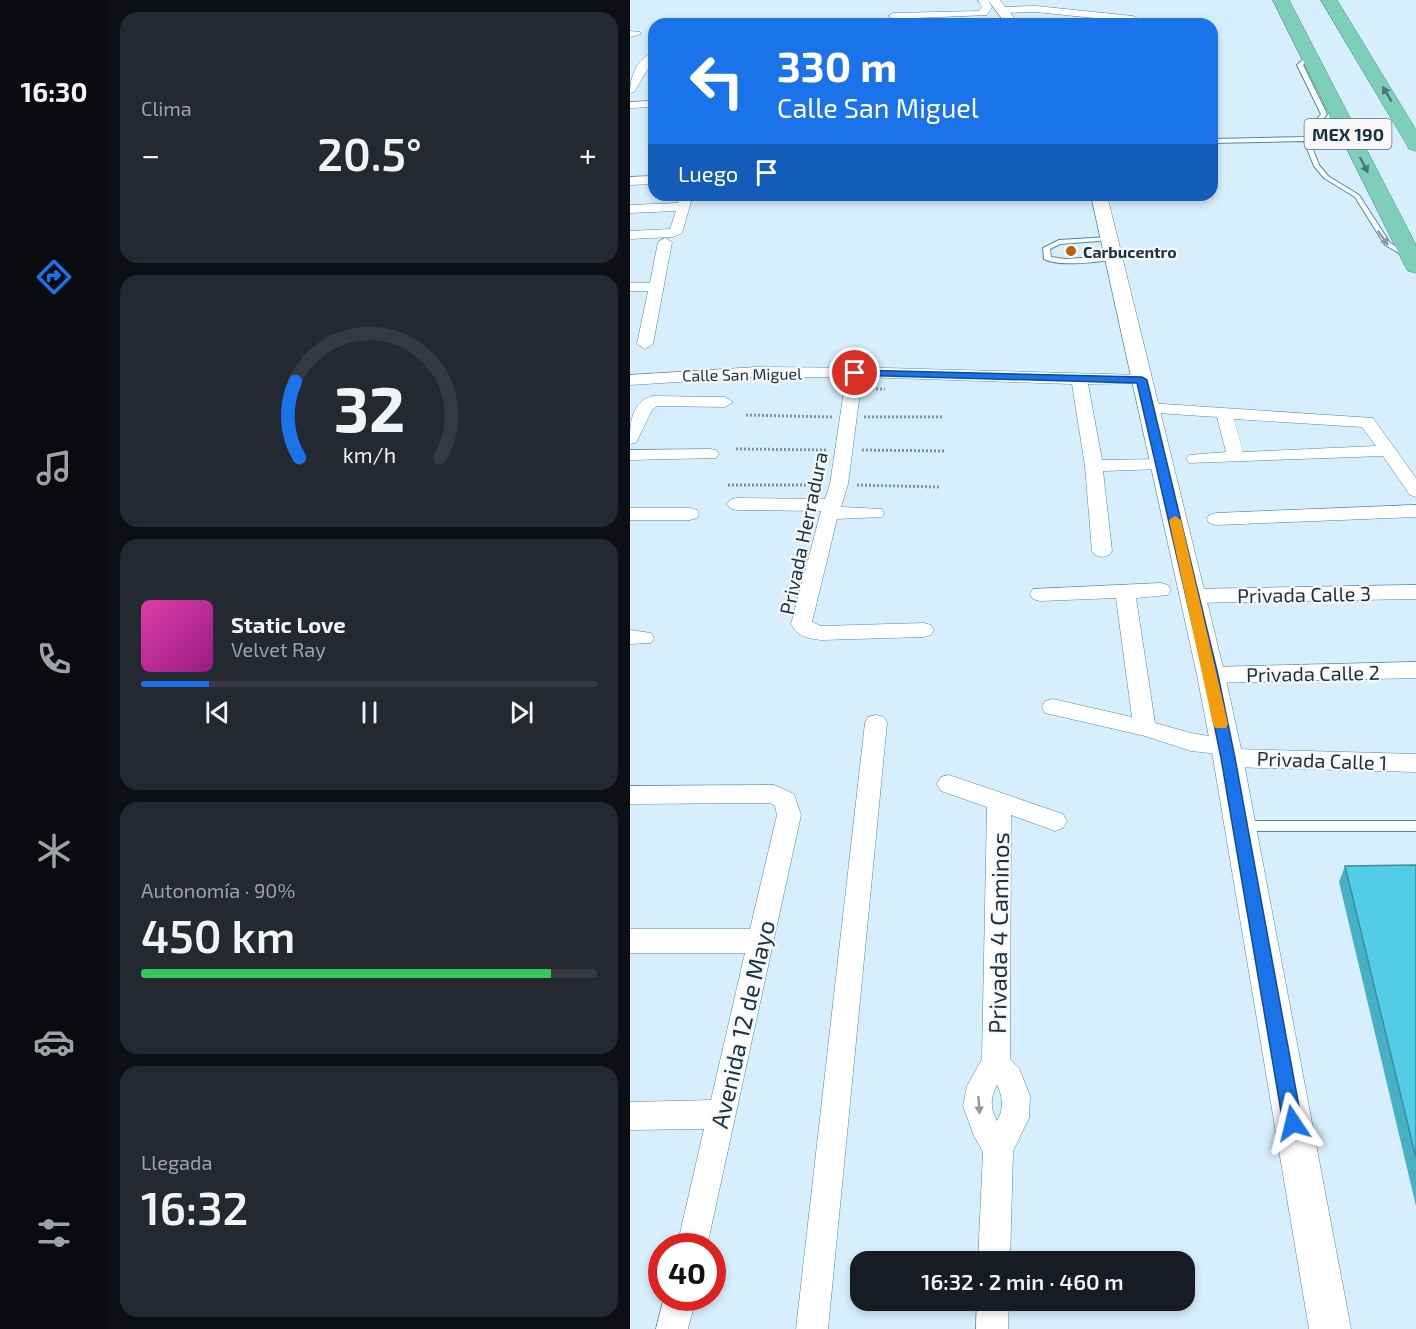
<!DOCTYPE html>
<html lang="es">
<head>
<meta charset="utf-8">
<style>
  :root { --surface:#171b24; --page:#242831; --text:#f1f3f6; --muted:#9ea1a6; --line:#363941; --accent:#1a73e8 }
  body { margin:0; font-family:"Exo 2",sans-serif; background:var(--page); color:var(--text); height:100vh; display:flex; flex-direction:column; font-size:22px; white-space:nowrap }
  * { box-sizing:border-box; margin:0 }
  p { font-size:20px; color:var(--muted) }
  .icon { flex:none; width:33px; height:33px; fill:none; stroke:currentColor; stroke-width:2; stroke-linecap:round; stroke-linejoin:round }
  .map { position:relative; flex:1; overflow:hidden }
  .panel { display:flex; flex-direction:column; gap:12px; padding:12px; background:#0d0f14; width:522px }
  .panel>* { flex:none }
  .banner { position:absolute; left:18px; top:18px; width:570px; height:183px; border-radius:18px; box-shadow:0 3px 9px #0003; background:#1a73e8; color:#fff; overflow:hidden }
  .speed { position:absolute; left:18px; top:1233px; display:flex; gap:12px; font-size:30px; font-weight:700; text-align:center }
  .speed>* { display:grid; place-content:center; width:78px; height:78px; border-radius:50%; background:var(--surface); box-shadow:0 3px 9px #0003; line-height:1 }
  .speed .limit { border:9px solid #d22; background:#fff; color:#111 }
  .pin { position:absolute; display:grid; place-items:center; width:51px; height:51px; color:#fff; margin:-26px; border:3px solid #fff; border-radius:50%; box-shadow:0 2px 6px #0007 }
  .me { position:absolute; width:66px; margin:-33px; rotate:350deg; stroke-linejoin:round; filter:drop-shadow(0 0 4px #0008) }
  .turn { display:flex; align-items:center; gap:21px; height:126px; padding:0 30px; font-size:27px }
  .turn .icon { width:78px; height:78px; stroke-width:2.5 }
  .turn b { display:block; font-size:42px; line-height:51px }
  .then { display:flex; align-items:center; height:57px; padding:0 30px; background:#0003; gap:12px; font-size:22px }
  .big { font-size:45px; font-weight:600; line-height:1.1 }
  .panel .card { flex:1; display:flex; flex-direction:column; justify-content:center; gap:9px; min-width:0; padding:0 21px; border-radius:18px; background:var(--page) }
  .panel .dial { align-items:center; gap:0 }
  .dial svg { height:156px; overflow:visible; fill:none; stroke:var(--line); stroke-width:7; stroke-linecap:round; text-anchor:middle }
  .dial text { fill:var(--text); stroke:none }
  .song { display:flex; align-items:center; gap:18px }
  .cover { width:72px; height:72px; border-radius:9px; background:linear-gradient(135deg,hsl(320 70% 55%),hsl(310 70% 35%)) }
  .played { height:6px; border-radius:3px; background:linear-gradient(90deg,var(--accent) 15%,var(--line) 15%) }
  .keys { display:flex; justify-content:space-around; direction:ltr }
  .heat { display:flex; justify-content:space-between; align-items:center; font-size:33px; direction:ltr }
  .charge { height:9px; border-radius:4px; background:linear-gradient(90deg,#34c759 90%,var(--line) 0) }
  .trip { position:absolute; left:220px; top:1251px; width:345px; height:60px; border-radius:18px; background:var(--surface); box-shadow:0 3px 9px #0003; font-weight:600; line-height:60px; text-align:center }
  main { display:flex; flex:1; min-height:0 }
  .dock { display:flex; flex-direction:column; width:108px; justify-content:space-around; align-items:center; background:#090b0e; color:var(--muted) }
  .dock .icon { width:42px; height:42px }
  .dock .on { color:var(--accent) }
  .dock b { font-size:27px; color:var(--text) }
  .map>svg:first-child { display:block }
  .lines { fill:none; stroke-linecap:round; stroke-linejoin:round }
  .service-casing { stroke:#4d89a9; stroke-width:2 }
  .minor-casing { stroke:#4d89a9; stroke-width:1 }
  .tertiary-casing { stroke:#4d89a9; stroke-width:1 }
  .trunk-casing { stroke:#469183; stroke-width:1 }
  .path { stroke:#7c95a3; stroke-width:3; stroke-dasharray:2 2; stroke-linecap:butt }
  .service { fill:#fff; fill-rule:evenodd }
  .minor { fill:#fff; fill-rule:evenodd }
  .tertiary { fill:#fff; fill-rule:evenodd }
  .trunk { fill:#7ecfb8; fill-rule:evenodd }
  .wall { fill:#47b0c5 }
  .building { fill:#53cde5; stroke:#3a90a0; stroke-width:1.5 }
  .oneway { fill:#477977 }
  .oneway2 { fill:#8c99a0 }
  .route { fill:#1a73e8; stroke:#114b97; stroke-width:1.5 }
  .slow { fill:#f59e0b }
  .poi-dot { fill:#b95d09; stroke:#f8f8f8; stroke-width:2 }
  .labels { text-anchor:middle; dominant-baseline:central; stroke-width:4.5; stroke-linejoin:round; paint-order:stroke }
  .far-poi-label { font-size:16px; font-weight:bold; fill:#1a3341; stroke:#f8f8f8; text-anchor:start }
  .far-street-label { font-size:16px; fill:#1a3341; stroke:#f8f8f8 }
  .shield { fill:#f8f8f8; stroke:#5d6e78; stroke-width:1.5 }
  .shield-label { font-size:18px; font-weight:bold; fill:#1a3341 }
  .street-label { font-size:20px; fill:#1a3341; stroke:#f8f8f8 }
  .near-street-label { font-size:24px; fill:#1a3341; stroke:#f8f8f8 }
</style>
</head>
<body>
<main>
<nav class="dock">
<b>16:30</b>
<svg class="icon on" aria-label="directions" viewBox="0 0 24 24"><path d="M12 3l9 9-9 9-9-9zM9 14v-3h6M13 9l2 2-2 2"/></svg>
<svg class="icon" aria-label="music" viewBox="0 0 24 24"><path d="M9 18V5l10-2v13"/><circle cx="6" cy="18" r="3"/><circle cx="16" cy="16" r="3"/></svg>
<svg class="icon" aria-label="phone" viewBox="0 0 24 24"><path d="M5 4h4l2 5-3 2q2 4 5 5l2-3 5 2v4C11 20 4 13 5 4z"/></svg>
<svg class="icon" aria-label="climate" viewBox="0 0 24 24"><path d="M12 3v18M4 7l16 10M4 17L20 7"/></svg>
<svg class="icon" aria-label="car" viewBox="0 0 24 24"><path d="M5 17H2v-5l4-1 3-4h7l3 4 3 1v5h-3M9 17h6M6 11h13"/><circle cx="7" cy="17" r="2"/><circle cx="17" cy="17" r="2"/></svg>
<svg class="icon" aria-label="filters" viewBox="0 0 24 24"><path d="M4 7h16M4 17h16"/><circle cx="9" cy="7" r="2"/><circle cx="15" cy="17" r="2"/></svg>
</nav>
<section class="panel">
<div class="card"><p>Clima</p>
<div class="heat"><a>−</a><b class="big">20.5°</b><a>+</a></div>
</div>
<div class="card dial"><svg viewBox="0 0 100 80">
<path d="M14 69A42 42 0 1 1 86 69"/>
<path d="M14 69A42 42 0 0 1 12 30" stroke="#1a73e8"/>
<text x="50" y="56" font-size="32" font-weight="700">32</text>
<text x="50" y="72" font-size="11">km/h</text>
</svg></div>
<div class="card">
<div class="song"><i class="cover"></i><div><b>Static Love</b><p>Velvet Ray</p></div></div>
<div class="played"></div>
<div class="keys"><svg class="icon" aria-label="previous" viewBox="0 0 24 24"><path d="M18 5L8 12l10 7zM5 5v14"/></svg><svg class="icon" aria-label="pause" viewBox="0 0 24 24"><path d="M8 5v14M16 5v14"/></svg><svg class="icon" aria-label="next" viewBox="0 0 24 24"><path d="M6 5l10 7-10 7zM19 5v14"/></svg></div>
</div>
<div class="card"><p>Autonomía · 90%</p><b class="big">450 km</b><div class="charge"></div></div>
<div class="card"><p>Llegada</p><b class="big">16:32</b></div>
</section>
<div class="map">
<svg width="786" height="1329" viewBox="0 0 786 1329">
  <rect width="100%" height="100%" fill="#d7effd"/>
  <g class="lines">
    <!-- service casing -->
    <g class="service-casing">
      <g id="service">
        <polygon points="677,56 682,57 673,65 697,114 679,139 689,165 698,176 729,195 760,243 782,256 782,258 778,258 755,245 725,197 694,178 684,166 674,141 582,143 582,139 674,137 691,114 667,65"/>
        <path d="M479,237L481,238V240L430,244L420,249L421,257L435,259L484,256L486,257V259C469,262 429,267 414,259L413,248L429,240Z"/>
        <polygon points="612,821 786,821 786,831 612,831 608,829 606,826 608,823"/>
      </g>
    </g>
    <!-- minor casing -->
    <g class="minor-casing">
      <g id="minor">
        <polygon points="348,0 358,0 362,7 357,15 263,19 258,16 263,13 349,11 352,7"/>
        <polygon points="406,6 503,16 508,19 503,22 406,12 372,13 367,10 372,7"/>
        <polygon points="48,19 52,20 52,24 42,24"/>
        <polygon points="514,21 527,21 532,24 509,24"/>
        <polygon points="0,31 10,32 11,34 0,37"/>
        <path d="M24,53V59L4,92L0,93C0,77 7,57 24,53Z"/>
        <polygon points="24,101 24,107 0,108 0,102"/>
        <polygon points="24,176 24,184 0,185 0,177"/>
        <polygon points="51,195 63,195 52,233 43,237 0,239 0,231 40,229 46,211 0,213 0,205 48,203"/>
        <polygon points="35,238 42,242 23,344 15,349 7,344 18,291 0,291 0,283 20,283 28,242"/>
        <path d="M127,367L256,368L512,375L520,380L518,383L458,384L472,460L532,459L538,460L541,464L538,468L532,469L473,471L482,551L479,555L472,557L465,555L462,551L455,466L442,384L232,377L218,484L211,507L252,509L254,513L252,517L207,519L182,622L191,626L294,623L301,625L304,630L301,635L294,637L191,640C177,638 168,637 161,624L191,511L106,510L100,508L97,504L100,500L106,498L195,499L200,484L216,377H127L0,385V375Z"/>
        <path d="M23,396L95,397L103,402L95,407L27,406L22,410L6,443L0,444C0,425 0,402 23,396Z"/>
        <path d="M518,403L743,418L786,478V497L780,495L753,456L559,463L556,459L559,455L596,452L587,417L512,412L510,408L512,404ZM604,419L732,427L746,446L613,452Z"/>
        <polygon points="80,449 86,450 89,454 86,458 0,460 0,450"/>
        <polygon points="786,505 786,517 586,525 579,523 577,519 579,515 586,513"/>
        <polygon points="0,508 60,508 67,510 69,514 67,518 60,520 0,520"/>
        <polygon points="531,583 538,585 541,590 538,595 506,598 525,723 561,733 603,740 606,746 604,749 786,754 786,772 598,767 590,764 587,758 589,754 561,751 515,736 415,713 412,707 415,701 423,699 502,717 486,598 410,601 403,599 400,594 403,589"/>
        <polygon points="786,585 786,599 562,603 555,601 552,596 555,591 562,589"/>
        <polygon points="0,630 21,633 24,638 21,643 0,644"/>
        <polygon points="786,662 786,678 581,683 574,681 570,675 574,669 581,667"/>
        <polygon points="246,715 254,717 257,723 198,1329 166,1329 235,723 238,717"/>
        <path d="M319,775L433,814L437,821L433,828L425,831L381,815L380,1059L389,1068L400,1096L399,1118L383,1151L380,1262H348L353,1152L344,1136L333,1106L337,1086L352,1059L357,807L311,791L307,784L311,777ZM367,1085C373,1096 374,1110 367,1121C360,1109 360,1097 367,1085Z"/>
        <polygon points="144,785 164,794 171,815 77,1246 47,1246 74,1129 0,1130 0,1102 81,1100 115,953 0,953 0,929 120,929 147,815 145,806 140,803 0,804 0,786"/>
        <polygon points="34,1298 66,1298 58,1329 26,1329"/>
        <polygon points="347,1300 379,1300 378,1329 346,1329"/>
      </g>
    </g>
    <!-- tertiary casing -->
    <g class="tertiary-casing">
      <g id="tertiary">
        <polygon points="358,0 370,0 389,24 376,24"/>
        <polygon points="461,195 477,195 595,675 613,758 721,1329 679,1329 583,758 567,675"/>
      </g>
    </g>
    <!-- trunk casing -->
    <g class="trunk-casing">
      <g id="trunk">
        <polygon points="643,0 659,0 786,245 786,273 778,271 775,266"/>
        <polygon points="691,0 707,0 786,130 786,151 779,149 777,145"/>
      </g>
    </g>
    <!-- path -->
    <g class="path">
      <polyline points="238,389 255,389"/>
      <polyline points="116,415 202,417"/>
      <polyline points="234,417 314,417"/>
      <polyline points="106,449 197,450"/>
      <polyline points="232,450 315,451"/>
      <polyline points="98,485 190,485"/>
      <polyline points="227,485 310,487"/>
    </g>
    <!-- service -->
    <use href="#service" class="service"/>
    <!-- minor -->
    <use href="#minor" class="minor"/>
    <!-- tertiary -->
    <use href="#tertiary" class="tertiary"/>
    <!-- trunk -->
    <use href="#trunk" class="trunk"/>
  </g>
  <!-- wall -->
  <polygon class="wall" points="786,865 786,1206 709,882 715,866"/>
  <!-- building -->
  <polygon class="building" points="786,865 786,1158 715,866"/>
  <!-- one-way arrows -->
  <defs><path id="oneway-solid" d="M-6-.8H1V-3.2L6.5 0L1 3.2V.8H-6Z" transform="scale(1.5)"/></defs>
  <g class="oneway">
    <use href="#oneway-solid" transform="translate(757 94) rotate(-121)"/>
    <use href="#oneway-solid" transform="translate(734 165) rotate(63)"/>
  </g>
  <g class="oneway2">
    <use href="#oneway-solid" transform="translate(753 238) rotate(55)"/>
    <use href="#oneway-solid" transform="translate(349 1105) rotate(86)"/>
  </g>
  <!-- route -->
  <polygon class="route" points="225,370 512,377 517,380 588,675 605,758 672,1123 669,1130 663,1133 656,1130 653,1123 591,758 574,675 507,383 221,375 220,373"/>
  <!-- slow -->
  <polygon class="slow" points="545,516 551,520 598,724 596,728 585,728 583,724 539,520"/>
  <!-- markers -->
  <circle class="poi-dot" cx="441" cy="251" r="6"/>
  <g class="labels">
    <!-- far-poi labels -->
    <g class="far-poi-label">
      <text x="453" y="251">Carbucentro</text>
    </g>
    <!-- far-street labels -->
    <g class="far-street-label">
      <text transform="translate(112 374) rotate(-1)">Calle San Miguel</text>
    </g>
    <!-- shield labels -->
    <rect class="shield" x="674.5" y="119" width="87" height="30" rx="4.5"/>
    <g class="shield-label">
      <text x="718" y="134">MEX 190</text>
    </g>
    <!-- street labels -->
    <g class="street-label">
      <text transform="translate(173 533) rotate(-78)">Privada Herradura</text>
      <text transform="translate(674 594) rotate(-1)">Privada Calle 3</text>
      <text transform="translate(683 673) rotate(-1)">Privada Calle 2</text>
      <text transform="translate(692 760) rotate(2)">Privada Calle 1</text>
    </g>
    <!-- near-street labels -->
    <g class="near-street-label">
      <text transform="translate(368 933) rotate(-89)">Privada 4 Caminos</text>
      <text transform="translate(112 1024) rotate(-77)">Avenida 12 de Mayo</text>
    </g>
  </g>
</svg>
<div class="speed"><div class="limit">40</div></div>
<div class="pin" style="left:225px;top:373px;background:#d93025"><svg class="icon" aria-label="arrive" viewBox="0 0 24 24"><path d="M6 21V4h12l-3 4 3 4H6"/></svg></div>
<svg class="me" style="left:663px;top:1123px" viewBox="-20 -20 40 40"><path d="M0-17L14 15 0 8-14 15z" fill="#1a73e8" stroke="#fff" stroke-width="4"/></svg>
<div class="trip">16:32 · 2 min · 460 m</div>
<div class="banner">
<div class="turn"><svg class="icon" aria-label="left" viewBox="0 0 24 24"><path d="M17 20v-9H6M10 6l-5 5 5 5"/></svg><div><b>330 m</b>Calle San Miguel</div></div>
<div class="then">Luego<svg class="icon" aria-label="arrive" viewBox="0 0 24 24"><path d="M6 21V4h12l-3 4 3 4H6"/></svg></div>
</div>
</div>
</main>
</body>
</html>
